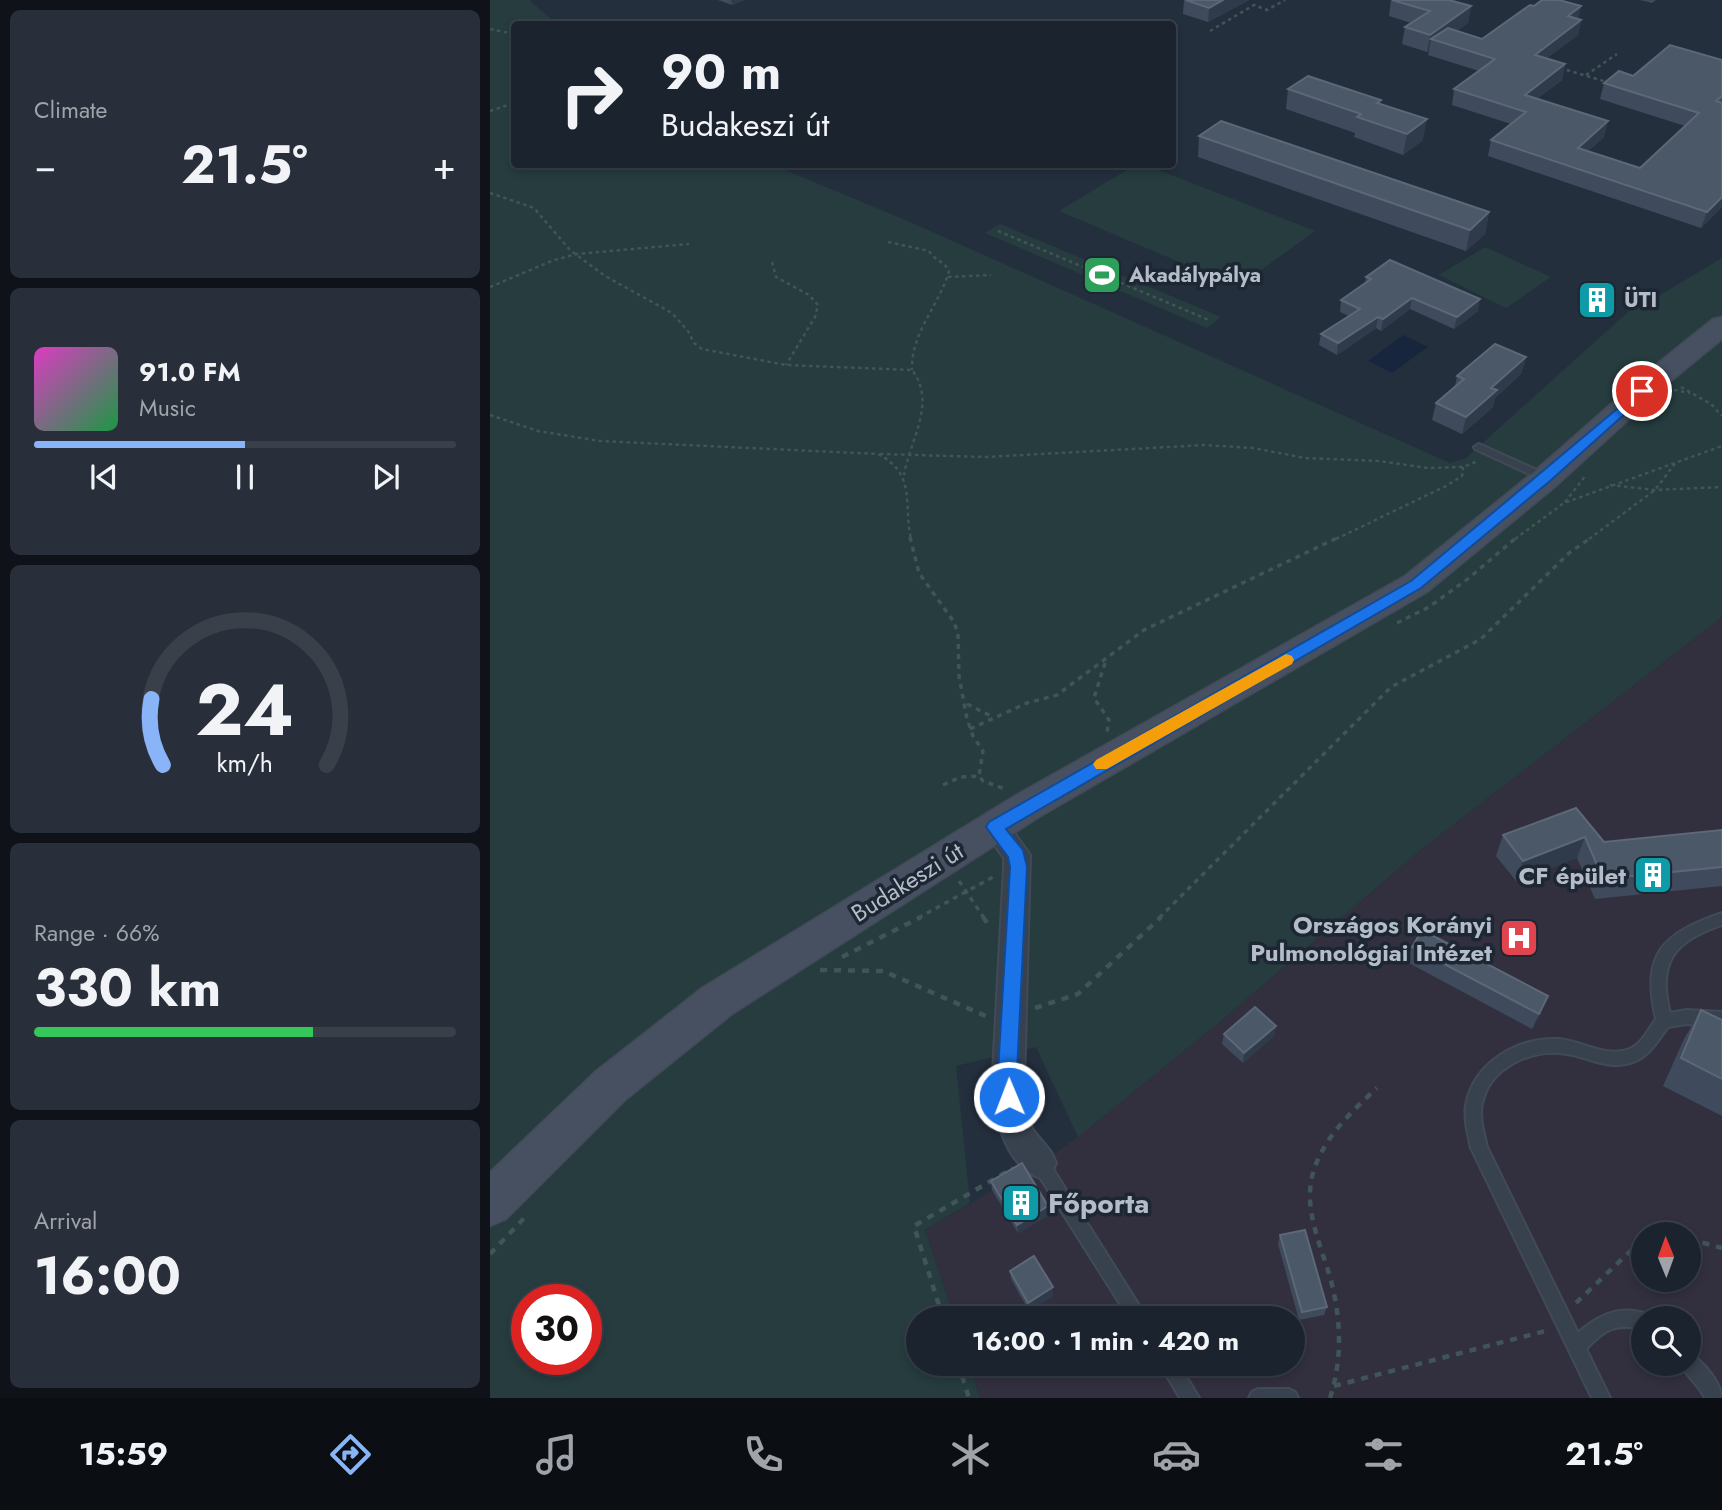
<!DOCTYPE html>
<html lang="en">
<head>
<meta charset="utf-8">
<style>
  :root { --surface:#1b232e; --page:#282f3a; --text:#f1f3f6; --muted:#a0a4aa; --line:#39404a; --accent:#8ab4f8 }
  body { margin:0; font-family:Jost,sans-serif; background:var(--page); color:var(--text); height:100vh; display:flex; flex-direction:column; font-size:26px; white-space:nowrap }
  * { box-sizing:border-box; margin:0 }
  p { font-size:23px; color:var(--muted) }
  .icon { flex:none; width:38px; height:38px; fill:none; stroke:currentColor; stroke-width:2; stroke-linecap:round; stroke-linejoin:round }
  .map { position:relative; flex:1; overflow:hidden }
  .details { display:flex; flex-direction:column; gap:10px; padding:10px; background:#0f1319; width:490px }
  .details>* { flex:none }
  .banner { position:absolute; left:21px; top:21px; width:665px; height:147px; border-radius:7px; box-shadow:0 4px 10px #0003,0 0 0 2px var(--line); background:#1b232e; color:var(--text); overflow:hidden }
  .needle { width:46px; rotate:359deg }
  .buttons { position:absolute; left:1141px; top:1222px; display:grid; gap:14px }
  .buttons a { display:grid; place-items:center; width:70px; height:70px; border-radius:50%; background:var(--surface); box-shadow:0 4px 10px #0003,0 0 0 2px var(--line); font-size:35px }
  .speed { position:absolute; left:21px; top:1284px; display:flex; gap:14px; font-size:35px; font-weight:700; text-align:center }
  .speed>* { display:grid; place-content:center; width:91px; height:91px; border-radius:50%; background:var(--surface); box-shadow:0 4px 10px #0003,0 0 0 2px var(--line); line-height:1 }
  .speed .limit { border:10px solid #d22; background:#fff; color:#111 }
  .pin { position:absolute; display:grid; place-items:center; width:60px; height:60px; color:#fff; margin:-30px; border:4px solid #fff; border-radius:50%; box-shadow:0 2px 7px #0007 }
  .me { position:absolute; width:77px; margin:-38px; rotate:359deg; stroke-linejoin:round; filter:drop-shadow(0 0 5px #0008) }
  .turn { display:flex; align-items:center; gap:24px; height:147px; padding:0 35px; font-size:32px }
  .turn .icon { width:91px; height:91px; stroke-width:2.5 }
  .turn b { display:block; font-size:49px; line-height:60px }
  .big { font-size:52px; font-weight:700; line-height:1.1 }
  .details .tile { flex:1; display:flex; flex-direction:column; justify-content:center; gap:10px; min-width:0; padding:0 24px; border-radius:10px; background:var(--page) }
  .details .dial { align-items:center; gap:0 }
  .dial svg { height:182px; overflow:visible; fill:none; stroke:var(--line); stroke-width:7; stroke-linecap:round; text-anchor:middle }
  .dial text { fill:var(--text); stroke:none }
  .song { display:flex; align-items:center; gap:21px }
  .cover { width:84px; height:84px; border-radius:10px; background:linear-gradient(135deg,hsl(310 70% 55%),hsl(140 70% 35%)) }
  .played { height:7px; border-radius:4px; background:linear-gradient(90deg,var(--accent) 50%,var(--line) 50%) }
  .keys { display:flex; justify-content:space-around; direction:ltr }
  .heat { display:flex; justify-content:space-between; align-items:center; font-size:38px; direction:ltr }
  .charge { height:10px; border-radius:5px; background:linear-gradient(90deg,#34c759 66%,var(--line) 0) }
  .trip { position:absolute; left:416px; top:1306px; width:399px; height:70px; border-radius:35px; background:var(--surface); box-shadow:0 4px 10px #0003,0 0 0 2px var(--line); font-weight:700; line-height:70px; text-align:center }
  .menu { display:flex; height:112px; justify-content:space-around; align-items:center; background:#0b0e12; color:var(--muted) }
  .menu .icon { width:49px; height:49px }
  .menu .active { color:var(--accent) }
  .menu b { font-size:32px; color:var(--text) }
  main { display:flex; flex:1; min-height:0 }
  .map>svg:first-child { display:block }
  .medical { fill:#32303f; fill-rule:evenodd }
  .green { fill:#263c3f; fill-rule:evenodd }
  .water { fill:#17263c }
  .lines { fill:none; stroke-linecap:round; stroke-linejoin:round }
  .lane-casing { stroke:#414a57; stroke-width:4 }
  .street-casing { stroke:#414a57; stroke-width:4 }
  .secondary-casing { stroke:#414a57; stroke-width:3 }
  .path-far2 { stroke:#3f5557; stroke-width:2.5; stroke-dasharray:3.5 3.5; stroke-linecap:butt }
  .path-far1 { stroke:#3f5557; stroke-width:3.5; stroke-dasharray:5 5; stroke-linecap:butt }
  .path { stroke:#3f5557; stroke-width:4.5; stroke-dasharray:7 7; stroke-linecap:butt }
  .lane { fill:#38414e; fill-rule:evenodd }
  .street { fill:#38414e; fill-rule:evenodd }
  .secondary { fill:#465061; fill-rule:evenodd }
  .wall { fill:#3f4b5c }
  .shaded-wall { fill:#2f3b4b }
  .building { fill:#4b5868; stroke:#5c6777; stroke-width:2 }
  .route { fill:#1a73e8; stroke:#114b97; stroke-width:2 }
  .slow { fill:#f59e0b }
  .labels { text-anchor:middle; dominant-baseline:central; stroke-width:7; stroke-linejoin:round; paint-order:stroke }
  .far-poi-label { font-size:21px; font-weight:bold; fill:#b4bcc9; stroke:#1d2633; text-anchor:start }
  .poi-label { font-size:24px; font-weight:bold; fill:#b4bcc9; stroke:#1d2633; text-anchor:end }
  .street-label { font-size:24px; fill:#b4bcc9; stroke:#1d2633 }
  .near-poi-label { font-size:28px; font-weight:bold; fill:#b4bcc9; stroke:#1d2633; text-anchor:start }
</style>
</head>
<body>
<main>
<section class="details">
<div class="tile"><p>Climate</p>
<div class="heat"><a>−</a><b class="big">21.5°</b><a>+</a></div>
</div>
<div class="tile">
<div class="song"><i class="cover"></i><div><b>91.0 FM</b><p>Music</p></div></div>
<div class="played"></div>
<div class="keys"><svg class="icon" aria-label="previous" viewBox="0 0 24 24"><path d="M18 5L8 12l10 7zM5 5v14"/></svg><svg class="icon" aria-label="pause" viewBox="0 0 24 24"><path d="M8 5v14M16 5v14"/></svg><svg class="icon" aria-label="next" viewBox="0 0 24 24"><path d="M6 5l10 7-10 7zM19 5v14"/></svg></div>
</div>
<div class="tile dial"><svg viewBox="0 0 100 80">
<path d="M14 69A42 42 0 1 1 86 69"/>
<path d="M14 69A42 42 0 0 1 9 40" stroke="#8ab4f8"/>
<text x="50" y="56" font-size="32" font-weight="700">24</text>
<text x="50" y="72" font-size="11">km/h</text>
</svg></div>
<div class="tile"><p>Range · 66%</p><b class="big">330 km</b><div class="charge"></div></div>
<div class="tile"><p>Arrival</p><b class="big">16:00</b></div>
</section>
<div class="map">
<svg width="1232" height="1398" viewBox="0 0 1232 1398">
  <rect width="100%" height="100%" fill="#242f3e"/>
  <!-- medical -->
  <path class="medical" d="M1232,617V1398H490L479,1363H803V1318H464L435,1230L550,1163L588,1137L726,1025L928,852ZM1153,1234H1199V1279H1153ZM1153,1318H1199V1363H1153Z"/>
  <!-- green -->
  <g class="green">
    <path d="M0,0H39L67,24H24V164L283,165L420,222L960,463L976,458L1139,311L1136,309L1148,301L1155,304L1232,258V617L928,852L726,1025L588,1137L546,1047L466,1066L480,1203L435,1230L464,1318H429V1363H479L490,1398H0ZM37,1300H96V1360H37Z"/>
    <polygon points="645,165 656,165 825,231 748,287 569,211"/>
    <polygon points="510,224 731,317 717,328 495,233"/>
    <polygon points="995,247 1061,277 1016,308 949,275"/>
  </g>
  <!-- water -->
  <polygon class="water" points="913,335 938,347 902,373 878,361"/>
  <g class="lines">
    <!-- lane casing -->
    <g class="lane-casing">
      <g id="lane">
        <polygon points="989,444 1060,476 1061,478 1056,481 1052,480 985,449 984,447"/>
        <path d="M1232,913V925C1184,941 1167,962 1180,1013L1196,1010L1232,1012V1026L1196,1024L1178,1027C1167,1041 1159,1058 1140,1063C1118,1070 1098,1057 1077,1054C1042,1048 999,1067 992,1104C989,1118 994,1133 997,1147L1088,1333C1109,1314 1132,1304 1159,1315L1160,1318H1153V1329C1126,1323 1115,1329 1096,1349L1120,1398H1102L981,1148C978,1134 974,1119 976,1105C984,1063 1027,1037 1069,1039C1091,1041 1115,1057 1137,1050C1151,1046 1158,1030 1166,1019C1151,953 1172,934 1232,913Z"/>
        <polygon points="550,1155 556,1158 657,1318 639,1318 544,1168 542,1163 544,1158"/>
        <path d="M1199,1354C1214,1361 1230,1382 1232,1398H1215C1209,1385 1196,1376 1190,1363H1199Z"/>
        <polygon points="669,1363 688,1363 709,1398 690,1398"/>
        <polygon points="768,1389 799,1389 805,1392 808,1398 759,1398 762,1392"/>
      </g>
    </g>
    <!-- street casing -->
    <g class="street-casing">
      <path id="street" d="M505,816L514,819L540,855L534,1084L542,1129L561,1152L566,1163L561,1174L550,1178C510,1162 504,1109 503,1072L514,867V858L492,827L496,819Z"/>
    </g>
    <!-- secondary casing -->
    <g class="secondary-casing">
      <polygon id="secondary" points="1232,317 1232,339 1182,380 1067,485 937,592 549,817 242,1014 135,1100 16,1219 0,1226 0,1172 105,1072 212,988 523,797 915,576 1045,471 1162,368 1223,319"/>
    </g>
    <!-- path-far2 -->
    <g class="path-far2">
      <polyline points="0,29 24,34"/>
      <polyline points="720,31 764,5 777,10 795,0"/>
      <polyline points="1070,68 1120,83"/>
      <polyline points="1096,75 1127,54"/>
      <polyline points="0,111 24,103"/>
      <path d="M0,193L44,208L80,250L115,276L182,313L198,331L204,343L212,349L296,365L422,370C447,402 420,440 414,475"/>
      <polyline points="508,231 719,320"/>
      <path d="M398,242L439,251C444,260 455,262 459,271C449,306 421,332 422,370"/>
      <polyline points="282,262 286,277 319,295 328,305 325,317 296,365"/>
      <polyline points="458,277 501,275"/>
      <polyline points="0,287 64,260 87,254 199,244"/>
      <polyline points="1191,387 1221,404 1232,416"/>
      <polyline points="1184,390 1200,393"/>
      <path d="M0,415L48,431L110,441L388,454C427,474 413,504 421,539"/>
      <polyline points="390,454 496,457 715,445 763,448 815,458 889,461 938,468 973,467 988,461"/>
      <polyline points="1120,485 1165,490 1232,487"/>
      <polyline points="1075,502 1096,475"/>
      <polyline points="846,539 956,486 972,476 973,467"/>
      <polyline points="1025,539 1074,503 1232,446"/>
      <polyline points="1099,539 1165,490 1187,461"/>
    </g>
    <!-- path-far1 -->
    <g class="path-far1">
      <polyline points="420,537 429,573 464,622 468,634 469,676 477,719 483,736 493,751 489,776"/>
      <polyline points="907,623 939,607 979,578 1027,537"/>
      <polyline points="615,663 604,698 619,720 617,732"/>
      <polyline points="477,704 501,716"/>
      <polyline points="480,729 537,703 567,695 654,630 849,537"/>
      <polyline points="453,785 471,777 489,776 493,781 515,789"/>
      <polyline points="469,881 494,918"/>
      <polyline points="428,918 503,877"/>
      <polyline points="669,918 901,687 991,639 1079,553 1102,537"/>
    </g>
    <!-- path -->
    <g class="path">
      <polyline points="493,917 500,927"/>
      <polyline points="352,957 431,917"/>
      <polyline points="330,970 393,971 498,1017"/>
      <polyline points="545,1008 588,994 671,917"/>
      <polyline points="1167,1234 1174,1234"/>
      <polyline points="1199,1239 1232,1248"/>
      <polyline points="0,1254 37,1215"/>
      <polyline points="1086,1303 1153,1239"/>
      <polyline points="453,1318 424,1226 523,1168"/>
      <polyline points="468,1363 479,1398"/>
      <polyline points="844,1386 1059,1330"/>
      <path d="M840,1398C853,1357 851,1318 840,1277C830,1243 813,1208 823,1173C833,1138 861,1112 887,1088"/>
    </g>
    <!-- lane -->
    <use href="#lane" class="lane"/>
    <!-- street -->
    <use href="#street" class="street"/>
    <!-- secondary -->
    <use href="#secondary" class="secondary"/>
  </g>
  <!-- wall -->
  <g class="wall">
    <polygon points="228,0 254,0 242,5"/>
    <polygon points="694,0 759,0 718,22 693,14"/>
    <polygon points="901,0 981,6 978,23 967,31 992,39 1044,6 1091,6 1088,19 1091,20 1088,35 1057,58 1075,64 1072,80 1047,99 1114,137 1098,151 1150,168 1195,126 1110,99 1114,83 1143,76 1232,60 1232,207 1211,228 998,156 1001,140 1021,124 962,105 964,89 989,71 938,55 939,51 937,52 912,44 915,27 921,23 899,16"/>
    <polygon points="1150,0 1166,0 1162,3"/>
    <polygon points="798,89 891,100 890,104 933,140 913,155 864,137 865,133 796,109"/>
    <polygon points="709,136 999,212 995,234 976,251 708,157"/>
    <polygon points="876,277 988,311 964,329 920,309 891,331 886,328 847,355 829,345 831,334 859,316 850,312 851,300 875,284"/>
    <polygon points="1036,357 1031,374 1005,398 1003,407 972,434 942,420 946,403 965,387 967,376"/>
    <polygon points="1086,808 1114,842 1232,830 1232,886 1105,899 1087,858 1026,881 1006,856 1013,835"/>
    <polygon points="922,947 1052,1011 1042,1029 917,962"/>
    <polygon points="1211,1010 1232,1020 1232,1116 1173,1086 1194,1039"/>
    <polygon points="786,1026 784,1036 753,1063 732,1044 734,1034"/>
    <polygon points="501,1181 559,1215 528,1233 502,1190"/>
    <polygon points="790,1235 837,1307 834,1315 809,1320 788,1244"/>
    <polygon points="520,1271 563,1296 539,1311 521,1279"/>
  </g>
  <!-- shaded-wall -->
  <g class="shaded-wall">
    <polygon points="241,0 254,0 242,5"/>
    <polygon points="733,0 759,0 718,22 719,8"/>
    <polygon points="981,6 978,23 951,42 941,39 939,51 937,52 940,35"/>
    <polygon points="1091,6 1088,21 1078,16"/>
    <polygon points="1091,20 1088,35 1041,70 1045,55"/>
    <polygon points="1075,64 1072,80 1031,111 1035,95"/>
    <polygon points="937,119 933,140 913,155 917,134"/>
    <polygon points="1118,121 1114,137 1083,164 1088,148"/>
    <polygon points="1232,197 1232,207 1211,228 1217,212"/>
    <polygon points="999,212 995,234 976,251 980,230"/>
    <polygon points="922,298 920,309 891,331 893,319"/>
    <polygon points="990,299 988,311 964,329 967,317"/>
    <polygon points="888,317 886,328 847,355 848,343"/>
    <polygon points="1036,357 1031,374 1005,398 1003,407 972,434 976,417 1001,388"/>
    <polygon points="1095,837 1087,858 1026,881 1033,861"/>
    <polygon points="1058,996 1052,1011 1042,1029 1049,1014"/>
    <polygon points="786,1026 784,1036 753,1063 754,1053"/>
    <polygon points="558,1206 559,1215 528,1233 527,1225"/>
    <polygon points="563,1287 563,1296 539,1311 538,1303"/>
  </g>
  <!-- building -->
  <g class="building">
    <polygon points="696,0 733,0 719,8"/>
    <polygon points="902,0 959,0 981,6 940,35 915,27 940,11"/>
    <polygon points="1052,0 1069,0 1091,6 1078,16 1091,20 1045,55 1075,64 1035,95 1118,121 1088,148 1150,168 1209,113 1114,83 1129,71 1143,76 1180,45 1232,60 1232,96 1226,101 1232,103 1232,197 1217,212 1001,140 1036,112 964,89 1005,59 941,39 958,28 992,39 1040,5 1044,6"/>
    <polygon points="818,76 891,100 887,103 937,119 917,134 867,117 871,114 798,89"/>
    <polygon points="731,121 999,212 980,230 709,136"/>
    <polygon points="900,260 990,299 967,317 922,298 893,319 888,317 848,343 831,334 870,309 851,300 881,279 876,277"/>
    <polygon points="1005,344 1036,357 1001,388 1007,390 976,417 946,403 974,379 967,376"/>
    <polygon points="1086,808 1114,842 1232,830 1232,867 1113,879 1095,837 1033,861 1013,835"/>
    <polygon points="932,930 1058,996 1049,1014 922,947"/>
    <polygon points="765,1007 786,1026 754,1053 734,1034"/>
    <polygon points="1211,1010 1232,1020 1232,1079 1191,1058"/>
    <polygon points="532,1163 558,1206 527,1225 501,1181"/>
    <polygon points="815,1230 837,1307 812,1312 790,1235"/>
    <polygon points="544,1256 563,1287 538,1303 520,1271"/>
  </g>
  <!-- route -->
  <polygon class="route" points="1152,388 1159,391 1157,394 1060,481 931,588 516,829 533,850 537,867 527,1072 529,1097 526,1103 519,1106 512,1103 508,1072 520,867 518,857 496,827 499,822 921,581"/>
  <!-- slow -->
  <polygon class="slow" points="796,654 802,656 804,660 802,664 617,769 606,769 603,764 606,760"/>
  <!-- icons -->
  <defs>
    <g id="stadium-square" transform="scale(2.0125)"><rect x="-9" y="-9" width="18" height="18" rx="4" fill="#2e9e5b" stroke="#1d2633"/><path d="M0-5a6.5 5 0 1 0 0 10a6.5 5 0 1 0 0-10ZM-3.5-1.8h7v3.6h-7Z" fill="#fff"/></g>
    <g id="building-square" transform="scale(2.0125)"><rect x="-9" y="-9" width="18" height="18" rx="4" fill="#0f9aa8" stroke="#1d2633"/><path d="M-4-6H4V6H1V3H-1V6H-4ZM-2.5-4.3h1.7v1.8h-1.7ZM.8-4.3h1.7v1.8H.8ZM-2.5-1h1.7V.8h-1.7ZM.8-1h1.7V.8H.8Z" fill="#fff"/></g>
    <g id="hospital-square" transform="scale(2.0125)"><rect x="-9" y="-9" width="18" height="18" rx="4" fill="#e0444e" stroke="#1d2633"/><path d="M-5-5h3v3.5h4V-5h3V5h-3V1.5h-4V5h-3Z" fill="#fff"/></g>
  </defs>
  <g fill-rule="evenodd">
    <use href="#stadium-square" x="612" y="275"/>
    <use href="#building-square" x="1107" y="300"/>
    <use href="#building-square" x="1163" y="875"/>
    <use href="#hospital-square" x="1029" y="938"/>
    <use href="#building-square" x="531" y="1203"/>
  </g>
  <g class="labels">
    <!-- far-poi labels -->
    <g class="far-poi-label">
      <text x="639" y="275">Akadálypálya</text>
      <text x="1134" y="300">ÜTI</text>
    </g>
    <!-- poi labels -->
    <g class="poi-label">
      <text x="1136" y="875">CF épület</text>
      <text x="1002" y="924">Országos Korányi<tspan x="1002" dy="28">Pulmonológiai Intézet</tspan></text>
    </g>
    <!-- street labels -->
    <g class="street-label">
      <text transform="translate(417 882) rotate(-32)">Budakeszi út</text>
    </g>
    <!-- near-poi labels -->
    <g class="near-poi-label">
      <text x="558" y="1203">Főporta</text>
    </g>
  </g>
</svg>
<div class="buttons">
<a><svg class="needle" viewBox="-14 -14 28 28"><path d="M0-13l5 13h-10z" fill="#e53935"/><path d="M0 13l5-13h-10z" fill="#a0a4aa"/></svg></a>
<a><svg class="icon" aria-label="search" viewBox="0 0 24 24"><circle cx="10" cy="10" r="6"/><path d="M15 15l6 6"/></svg></a>
</div>
<div class="speed"><div class="limit">30</div></div>
<div class="pin" style="left:1152px;top:391px;background:#d93025"><svg class="icon" aria-label="arrive" viewBox="0 0 24 24"><path d="M6 21V4h12l-3 4 3 4H6"/></svg></div>
<svg class="me" style="left:519px;top:1097px" viewBox="-20 -20 40 40"><circle r="17" fill="#1a73e8" stroke="#fff" stroke-width="3"/><path d="M0-11L8 9 0 5-8 9z" fill="#fff"/></svg>
<div class="trip">16:00 · 1 min · 420 m</div>
<div class="banner">
<div class="turn"><svg class="icon" aria-label="right" viewBox="0 0 24 24"><path d="M7 20v-9h11M14 6l5 5-5 5"/></svg><div><b>90 m</b>Budakeszi út</div></div>
</div>
</div>
</main>
<nav class="menu">
<b>15:59</b>
<svg class="icon active" aria-label="directions" viewBox="0 0 24 24"><path d="M12 3l9 9-9 9-9-9zM9 14v-3h6M13 9l2 2-2 2"/></svg>
<svg class="icon" aria-label="music" viewBox="0 0 24 24"><path d="M9 18V5l10-2v13"/><circle cx="6" cy="18" r="3"/><circle cx="16" cy="16" r="3"/></svg>
<svg class="icon" aria-label="phone" viewBox="0 0 24 24"><path d="M5 4h4l2 5-3 2q2 4 5 5l2-3 5 2v4C11 20 4 13 5 4z"/></svg>
<svg class="icon" aria-label="climate" viewBox="0 0 24 24"><path d="M12 3v18M4 7l16 10M4 17L20 7"/></svg>
<svg class="icon" aria-label="car" viewBox="0 0 24 24"><path d="M5 17H2v-5l4-1 3-4h7l3 4 3 1v5h-3M9 17h6M6 11h13"/><circle cx="7" cy="17" r="2"/><circle cx="17" cy="17" r="2"/></svg>
<svg class="icon" aria-label="filters" viewBox="0 0 24 24"><path d="M4 7h16M4 17h16"/><circle cx="9" cy="7" r="2"/><circle cx="15" cy="17" r="2"/></svg>
<b>21.5°</b>
</nav>
</body>
</html>
